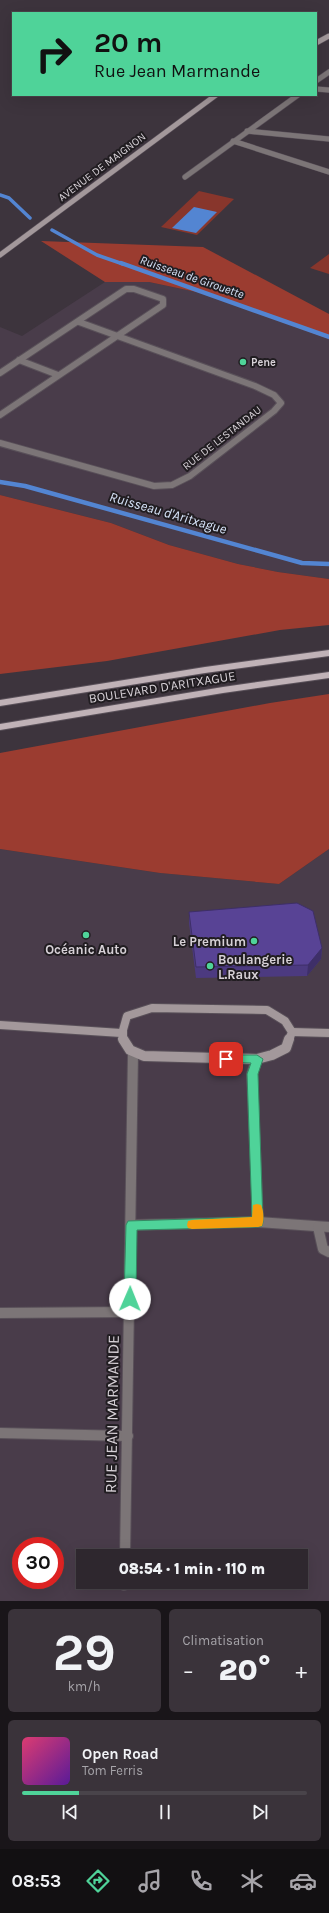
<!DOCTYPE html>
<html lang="fr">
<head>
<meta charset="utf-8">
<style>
  :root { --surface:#2e272e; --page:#3a333a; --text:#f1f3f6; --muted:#a7a5aa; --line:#49444a; --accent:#4fd399 }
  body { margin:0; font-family:Karla,sans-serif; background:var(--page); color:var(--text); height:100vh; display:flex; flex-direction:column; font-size:15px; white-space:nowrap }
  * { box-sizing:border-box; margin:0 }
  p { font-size:13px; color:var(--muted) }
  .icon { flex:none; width:22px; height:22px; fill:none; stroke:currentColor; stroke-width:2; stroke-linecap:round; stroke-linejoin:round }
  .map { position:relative; height:1601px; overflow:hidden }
  .drawer { display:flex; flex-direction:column; gap:8px; padding:8px; background:#191519; flex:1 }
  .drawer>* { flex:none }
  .top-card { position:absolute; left:12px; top:12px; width:305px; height:84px; border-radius:0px; box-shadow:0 4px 16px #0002,0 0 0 1px var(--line); background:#4fd399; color:#111; overflow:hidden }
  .speed { position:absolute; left:12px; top:1537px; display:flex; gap:8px; font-size:20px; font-weight:700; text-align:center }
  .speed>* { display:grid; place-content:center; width:52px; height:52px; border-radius:50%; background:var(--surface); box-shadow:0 4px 16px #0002,0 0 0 1px var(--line); line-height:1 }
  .speed .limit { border:6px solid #d22; background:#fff; color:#111 }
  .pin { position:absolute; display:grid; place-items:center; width:34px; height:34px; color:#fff; margin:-17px; border-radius:8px; box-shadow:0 2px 6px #0006 }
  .me { position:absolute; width:44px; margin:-22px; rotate:1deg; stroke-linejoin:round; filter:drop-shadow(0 0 3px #0008) }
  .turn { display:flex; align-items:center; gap:14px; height:84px; padding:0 16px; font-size:18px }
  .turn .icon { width:52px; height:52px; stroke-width:2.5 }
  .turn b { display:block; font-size:28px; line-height:34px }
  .big { font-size:30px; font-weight:800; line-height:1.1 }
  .drawer .tile { flex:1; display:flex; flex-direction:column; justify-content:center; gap:6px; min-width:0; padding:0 14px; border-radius:6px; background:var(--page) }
  .drawer .dial { align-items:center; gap:0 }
  .dial b { font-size:52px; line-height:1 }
  .song { display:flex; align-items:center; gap:12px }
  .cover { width:48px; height:48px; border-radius:6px; background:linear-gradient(135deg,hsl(340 70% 55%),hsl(270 70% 35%)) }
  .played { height:4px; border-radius:2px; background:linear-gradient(90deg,var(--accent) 20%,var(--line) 20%) }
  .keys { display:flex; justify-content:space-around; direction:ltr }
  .heat { display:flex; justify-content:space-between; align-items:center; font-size:22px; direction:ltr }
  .drawer .tiles { flex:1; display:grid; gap:8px; grid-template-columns:1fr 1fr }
  .tile:last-child { grid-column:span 2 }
  .trip { position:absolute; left:76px; top:1549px; width:232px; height:40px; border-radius:0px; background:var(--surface); box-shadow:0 4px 16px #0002,0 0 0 1px var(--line); font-weight:800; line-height:40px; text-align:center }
  .tab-bar { display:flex; height:64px; justify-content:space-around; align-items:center; background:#121012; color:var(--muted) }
  .tab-bar .icon { width:28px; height:28px }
  .tab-bar .current { color:var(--accent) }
  .tab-bar b { font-size:18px; color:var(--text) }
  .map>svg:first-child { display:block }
  .built { fill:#493c4a; fill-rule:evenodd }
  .green { fill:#88362c }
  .forest { fill:#9b3c30 }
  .water { fill:#5385d2 }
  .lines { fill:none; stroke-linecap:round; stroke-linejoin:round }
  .stream-far1 { stroke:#5385d2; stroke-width:3.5 }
  .stream { stroke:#5385d2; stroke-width:4.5 }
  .street-far2-casing { stroke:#595059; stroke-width:6 }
  .street-far1-casing { stroke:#595059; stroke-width:8 }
  .street-casing { stroke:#595059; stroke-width:12 }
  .secondary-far2-casing { stroke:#595059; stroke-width:6 }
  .secondary-far1-casing { stroke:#595059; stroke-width:10 }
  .secondary-casing { stroke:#595059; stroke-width:12 }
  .primary-casing { stroke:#595059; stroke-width:2 }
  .street-far2 { stroke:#7c7577; stroke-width:5 }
  .street-far1 { stroke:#7c7577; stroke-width:6 }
  .street { stroke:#7c7577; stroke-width:10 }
  .secondary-far2 { stroke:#a3989b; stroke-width:5 }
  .secondary-far1 { stroke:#a3989b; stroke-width:8 }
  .secondary { stroke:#a3989b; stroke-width:10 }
  .primary { fill:#c0b2b7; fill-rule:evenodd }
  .wall { fill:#4c3a80 }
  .shaded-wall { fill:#3e2f68 }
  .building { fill:#584395; stroke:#3e2f68 }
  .route { fill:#4fd399; stroke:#338963 }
  .slow { fill:#f59e0b }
  .poi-dot { fill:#4fd399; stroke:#211d21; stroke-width:1.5 }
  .labels { text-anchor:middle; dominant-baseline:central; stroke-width:4; stroke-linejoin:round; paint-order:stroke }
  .far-street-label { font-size:11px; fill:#d7d1d7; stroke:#211d21 }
  .far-poi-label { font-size:11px; font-weight:bold; fill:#d7d1d7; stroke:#211d21; text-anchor:start }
  .far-water-label { font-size:12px; font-style:italic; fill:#d7e4f9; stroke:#211d21 }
  .street-label { font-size:13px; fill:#d7d1d7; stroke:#211d21 }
  .poi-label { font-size:13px; font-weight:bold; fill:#d7d1d7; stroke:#211d21; text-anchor:end }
  .water-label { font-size:14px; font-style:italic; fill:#d7e4f9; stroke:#211d21 }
  .near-street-label { font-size:16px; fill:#d7d1d7; stroke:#211d21 }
</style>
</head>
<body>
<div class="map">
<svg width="329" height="1601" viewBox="0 0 329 1601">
  <rect width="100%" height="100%" fill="#3d343d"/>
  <!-- built -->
  <g class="built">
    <polygon points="105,282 149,282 201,293 329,339 329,579 278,572 238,564 169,545 111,523 0,495 0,327 22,336"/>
    <path d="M0,849L160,873L279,884L329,849V1601H0ZM21,1546H55V1580H21ZM83,1556H301V1582H83Z"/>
  </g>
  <!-- green -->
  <g class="green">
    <polygon points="199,191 234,199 197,235 161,227"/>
    <polygon points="329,254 329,274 310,268"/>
  </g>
  <!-- forest -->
  <g class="forest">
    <polygon points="41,241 203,247 329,314 329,339 201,293 149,282 105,282"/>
    <polygon points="0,495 111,523 169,545 238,564 278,572 329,579 329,625 280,630 107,661 0,674"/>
    <polygon points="329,694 329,849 279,884 160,873 0,849 0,753 270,703"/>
  </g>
  <!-- water -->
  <polygon class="water" points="194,207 217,212 196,233 172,228"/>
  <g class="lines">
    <!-- stream-far1 -->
    <g class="stream-far1">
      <polyline points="0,195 9,198 30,218"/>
      <polyline points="52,230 97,255 123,264"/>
    </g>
    <!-- stream -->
    <g class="stream">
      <polyline points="121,263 329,337"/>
      <polyline points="0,482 25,486 302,563 329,564"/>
    </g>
    <!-- street-far2 casing -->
    <g class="street-far2-casing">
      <g id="street-far2">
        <polyline points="316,81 329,72"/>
        <polyline points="316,89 329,90"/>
        <polyline points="247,131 329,139"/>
        <polyline points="233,141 329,172"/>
        <polyline points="185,177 298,95"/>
      </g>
    </g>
    <!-- street-far1 casing -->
    <g class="street-far1-casing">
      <g id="street-far1">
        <polyline points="19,360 58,375"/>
        <polyline points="0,373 126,289 134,289 163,299 163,305 0,415"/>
        <polyline points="0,443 154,486 172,485 190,476 274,411 281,403 274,395 255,386 79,322"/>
      </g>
    </g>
    <!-- street casing -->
    <g class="street-casing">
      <g id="street">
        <polyline points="257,1059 252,1074 258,1222"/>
        <polyline points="132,1225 258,1222 329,1227"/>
        <polyline points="318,1227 323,1249 329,1252"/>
        <polyline points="0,1313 130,1312"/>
        <polyline points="0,1433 128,1436"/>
        <polyline points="125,1556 133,1053"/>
        <polyline points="124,1585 125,1582"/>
      </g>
    </g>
    <!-- secondary-far2 casing -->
    <g class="secondary-far2-casing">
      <g id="secondary-far2">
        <polyline points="316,43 329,36"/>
        <polyline points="0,255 216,95"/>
      </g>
    </g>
    <!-- secondary-far1 casing -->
    <g class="secondary-far1-casing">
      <g id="secondary-far1">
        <polyline points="0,1025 121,1033"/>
        <polyline points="292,1032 329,1033"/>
        <polyline points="123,1040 123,1030 127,1016 152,1008 267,1010 285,1021 292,1032 289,1040"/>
      </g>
    </g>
    <!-- secondary casing -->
    <g class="secondary-casing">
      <polyline id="secondary" points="123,1039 130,1050 144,1056 257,1059 272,1055 286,1048 289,1039"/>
    </g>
    <!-- primary casing -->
    <g class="primary-casing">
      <g id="primary">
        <polygon points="329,650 329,656 205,673 0,706 0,700 205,667"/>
        <polygon points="329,672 329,678 223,693 0,730 0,724 223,687"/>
      </g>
    </g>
    <!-- street-far2 -->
    <use href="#street-far2" class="street-far2"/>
    <!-- street-far1 -->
    <use href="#street-far1" class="street-far1"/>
    <!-- street -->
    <use href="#street" class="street"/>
    <!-- secondary-far2 -->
    <use href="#secondary-far2" class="secondary-far2"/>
    <!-- secondary-far1 -->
    <use href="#secondary-far1" class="secondary-far1"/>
    <!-- secondary -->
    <use href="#secondary" class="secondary"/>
    <!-- primary -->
    <use href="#primary" class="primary"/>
  </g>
  <!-- wall -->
  <polygon class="wall" points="189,912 322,948 321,959 307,976 196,978 189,923"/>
  <!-- shaded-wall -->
  <polygon class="shaded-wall" points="322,948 321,959 307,976 308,965"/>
  <!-- building -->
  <polygon class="building" points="297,903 313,911 322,948 308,965 196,967 189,912"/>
  <!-- route -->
  <polygon class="route" points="226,1055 257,1055 263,1059 258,1074 263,1222 262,1226 258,1227 137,1230 136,1299 134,1303 130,1304 126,1303 124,1299 126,1225 128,1221 252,1217 247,1074 251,1063 223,1062 221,1059"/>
  <!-- slow -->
  <path class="slow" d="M257,1204L261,1205C264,1211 264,1220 262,1226L258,1227L192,1229L188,1228L187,1225L188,1221L192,1220L252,1217L253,1205Z"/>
  <!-- markers -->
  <g class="poi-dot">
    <circle cx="243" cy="362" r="4"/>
    <circle cx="86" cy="935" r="4"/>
    <circle cx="254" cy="941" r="4"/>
    <circle cx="210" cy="966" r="4"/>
  </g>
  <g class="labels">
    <!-- far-street labels -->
    <g class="far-street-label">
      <text transform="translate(102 167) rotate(-37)">AVENUE DE MAIGNON</text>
      <text transform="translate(222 438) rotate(-38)">RUE DE LESTANDAU</text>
    </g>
    <!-- far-poi labels -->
    <g class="far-poi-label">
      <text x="251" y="362">Pene</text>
    </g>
    <!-- far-water labels -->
    <g class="far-water-label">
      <text transform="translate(192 277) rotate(19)">Ruisseau de Girouette</text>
    </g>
    <!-- street labels -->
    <g class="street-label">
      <text transform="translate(162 687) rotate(-9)">BOULEVARD D'ARITXAGUE</text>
    </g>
    <!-- poi labels -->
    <g class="poi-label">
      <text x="246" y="941">Le Premium</text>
      <text x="86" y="949" text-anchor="middle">Océanic Auto</text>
      <text x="218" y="959" text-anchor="start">Boulangerie<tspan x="218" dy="15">L.Raux</tspan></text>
    </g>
    <!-- water labels -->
    <g class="water-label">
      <text transform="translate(168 513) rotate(16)">Ruisseau d'Aritxague</text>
    </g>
    <!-- near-street labels -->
    <g class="near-street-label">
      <text transform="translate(112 1414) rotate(-89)">RUE JEAN MARMANDE</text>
    </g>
  </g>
</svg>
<div class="speed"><div class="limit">30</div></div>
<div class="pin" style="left:226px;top:1059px;background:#d93025"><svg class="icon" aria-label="arrive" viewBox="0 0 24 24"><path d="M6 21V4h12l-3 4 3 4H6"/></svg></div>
<svg class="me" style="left:130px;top:1299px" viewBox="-20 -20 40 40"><circle r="19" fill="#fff"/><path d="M0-13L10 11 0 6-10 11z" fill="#4fd399"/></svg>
<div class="trip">08:54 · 1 min · 110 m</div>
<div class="top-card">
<div class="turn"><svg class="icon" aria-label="right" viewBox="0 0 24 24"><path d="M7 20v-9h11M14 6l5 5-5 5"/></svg><div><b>20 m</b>Rue Jean Marmande</div></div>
</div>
</div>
<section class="drawer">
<div class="tiles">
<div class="tile dial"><b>29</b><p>km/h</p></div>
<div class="tile"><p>Climatisation</p>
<div class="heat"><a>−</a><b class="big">20°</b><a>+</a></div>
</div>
<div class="tile">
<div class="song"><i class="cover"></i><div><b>Open Road</b><p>Tom Ferris</p></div></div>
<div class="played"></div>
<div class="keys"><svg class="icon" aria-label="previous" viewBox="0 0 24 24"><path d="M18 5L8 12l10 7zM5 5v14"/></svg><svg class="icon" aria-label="pause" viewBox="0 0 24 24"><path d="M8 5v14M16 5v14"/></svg><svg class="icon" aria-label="next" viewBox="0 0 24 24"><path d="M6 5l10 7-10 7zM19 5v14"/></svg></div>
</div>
</div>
</section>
<nav class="tab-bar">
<b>08:53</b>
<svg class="icon current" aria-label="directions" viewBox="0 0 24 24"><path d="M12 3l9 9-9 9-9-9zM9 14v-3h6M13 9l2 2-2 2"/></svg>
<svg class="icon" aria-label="music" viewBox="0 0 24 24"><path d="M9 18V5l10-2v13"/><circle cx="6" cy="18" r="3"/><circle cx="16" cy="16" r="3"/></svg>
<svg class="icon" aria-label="phone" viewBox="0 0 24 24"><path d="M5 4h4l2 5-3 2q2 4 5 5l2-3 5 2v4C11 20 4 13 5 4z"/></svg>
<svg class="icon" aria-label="climate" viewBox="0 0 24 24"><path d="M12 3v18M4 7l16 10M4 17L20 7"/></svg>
<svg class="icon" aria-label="car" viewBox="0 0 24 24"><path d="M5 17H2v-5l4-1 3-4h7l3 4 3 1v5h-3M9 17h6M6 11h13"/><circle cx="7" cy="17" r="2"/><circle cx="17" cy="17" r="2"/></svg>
</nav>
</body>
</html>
